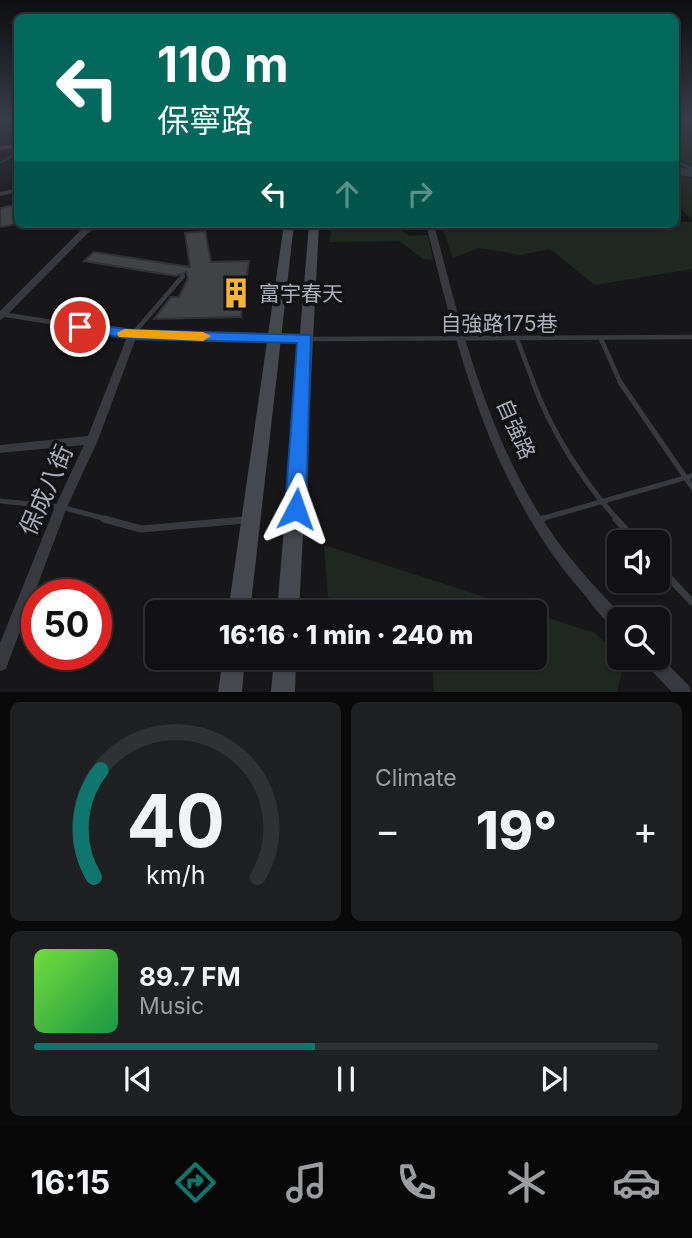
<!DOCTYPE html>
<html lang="en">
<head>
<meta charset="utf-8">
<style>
  :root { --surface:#111113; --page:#1e1f21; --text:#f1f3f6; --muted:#9c9da0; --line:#303133; --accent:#0f766e }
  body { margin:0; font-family:Inter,"Noto Sans TC",sans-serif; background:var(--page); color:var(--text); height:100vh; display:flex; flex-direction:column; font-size:26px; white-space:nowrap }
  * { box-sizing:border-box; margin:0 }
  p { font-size:23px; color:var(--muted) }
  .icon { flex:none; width:38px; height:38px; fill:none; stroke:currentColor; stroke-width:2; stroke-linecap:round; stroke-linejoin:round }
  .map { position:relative; height:692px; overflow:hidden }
  .drawer { display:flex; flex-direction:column; gap:10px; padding:10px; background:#09090a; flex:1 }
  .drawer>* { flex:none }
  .hud { position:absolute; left:14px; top:14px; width:665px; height:214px; border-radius:10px; box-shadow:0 2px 5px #0004,0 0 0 2px var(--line); background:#00695c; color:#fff; overflow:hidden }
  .controls { position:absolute; left:607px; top:530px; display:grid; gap:14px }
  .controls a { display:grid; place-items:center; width:63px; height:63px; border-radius:10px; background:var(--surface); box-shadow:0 2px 5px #0004,0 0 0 2px var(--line); font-size:35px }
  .speed { position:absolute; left:21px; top:579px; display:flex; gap:14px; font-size:35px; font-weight:700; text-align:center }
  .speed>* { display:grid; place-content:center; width:91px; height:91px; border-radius:50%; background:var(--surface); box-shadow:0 2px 5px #0004,0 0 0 2px var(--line); line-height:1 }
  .speed .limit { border:10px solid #d22; background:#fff; color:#111 }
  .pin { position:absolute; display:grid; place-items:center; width:60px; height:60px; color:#fff; margin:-30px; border:4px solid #fff; border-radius:50%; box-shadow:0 2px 7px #0007 }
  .me { position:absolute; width:77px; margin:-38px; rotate:4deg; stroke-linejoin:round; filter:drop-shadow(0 0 5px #0008) }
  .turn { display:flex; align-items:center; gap:24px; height:147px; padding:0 28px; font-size:32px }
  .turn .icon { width:91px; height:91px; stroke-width:2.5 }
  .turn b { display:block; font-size:49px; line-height:60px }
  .lanes { display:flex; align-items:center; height:66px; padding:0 28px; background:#0003; justify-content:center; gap:35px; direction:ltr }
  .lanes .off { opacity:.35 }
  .big { font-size:52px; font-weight:800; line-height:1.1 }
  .drawer .tile { flex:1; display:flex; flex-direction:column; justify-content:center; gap:10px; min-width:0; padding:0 24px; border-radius:10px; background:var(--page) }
  .drawer .dial { align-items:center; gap:0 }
  .dial svg { height:182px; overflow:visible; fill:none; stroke:var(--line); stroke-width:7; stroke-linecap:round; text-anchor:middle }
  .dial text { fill:var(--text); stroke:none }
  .song { display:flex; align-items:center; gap:21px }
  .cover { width:84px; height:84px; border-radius:10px; background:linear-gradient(135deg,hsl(100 70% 55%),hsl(140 70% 35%)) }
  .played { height:7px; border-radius:4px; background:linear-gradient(90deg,var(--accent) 45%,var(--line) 45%) }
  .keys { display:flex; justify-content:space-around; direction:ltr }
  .heat { display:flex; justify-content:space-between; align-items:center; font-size:38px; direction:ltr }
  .drawer .tiles { flex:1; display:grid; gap:10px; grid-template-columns:1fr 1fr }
  .tile:last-child { grid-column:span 2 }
  .trip { position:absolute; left:145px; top:600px; width:402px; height:70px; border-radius:10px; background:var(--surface); box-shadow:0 2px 5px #0004,0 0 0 2px var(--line); font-weight:800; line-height:70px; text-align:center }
  .dock { display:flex; height:112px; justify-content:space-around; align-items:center; background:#070708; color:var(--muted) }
  .dock .icon { width:49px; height:49px }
  .dock .selected { color:var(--accent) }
  .dock b { font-size:32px; color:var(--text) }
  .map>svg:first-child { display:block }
  .green { fill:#1e2720 }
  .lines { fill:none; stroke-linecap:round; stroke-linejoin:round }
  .stream { stroke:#2c363d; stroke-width:2 }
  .river { fill:#2c363d; fill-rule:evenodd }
  .building { fill:#414246; stroke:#313135; stroke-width:2 }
  .service-far3 { stroke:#38393e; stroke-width:2.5 }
  .service-far2 { stroke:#38393e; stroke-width:4.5 }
  .service-far1 { stroke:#38393e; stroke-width:5 }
  .service { stroke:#38393e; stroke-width:7 }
  .minor { fill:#38393e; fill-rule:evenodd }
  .tertiary { fill:#38393e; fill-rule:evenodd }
  .secondary { fill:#45484e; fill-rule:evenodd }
  .route { fill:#1a73e8; stroke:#114b97; stroke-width:2 }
  .slow { fill:#f59e0b }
  .labels { text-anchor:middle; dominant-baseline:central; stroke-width:7; stroke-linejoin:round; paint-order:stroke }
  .poi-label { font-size:21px; fill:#a8adb9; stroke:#121214; text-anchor:start }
  .street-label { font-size:21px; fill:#a8adb9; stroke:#121214 }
  .near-street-label { font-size:24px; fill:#a8adb9; stroke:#121214 }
</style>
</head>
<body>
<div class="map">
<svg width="692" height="692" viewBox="0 0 692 692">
  <rect width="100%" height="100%" fill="#171719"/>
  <!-- green -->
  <g class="green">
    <polygon points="676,120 692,120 692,167 676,157"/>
    <polygon points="676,175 692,178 692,220 676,204"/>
    <polygon points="676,222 692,222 692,269 595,285 550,249 520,255 479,248 453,258 441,224"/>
    <polygon points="332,224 395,224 409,236 428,235 433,260 423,259 399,241 329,242"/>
    <polygon points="324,545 531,612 380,612 328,597"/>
    <polygon points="536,614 595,633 625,661 617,692 434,692 432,658 536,658"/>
  </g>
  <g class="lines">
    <!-- stream -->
    <polyline class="stream" points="0,163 18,152"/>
    <!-- river -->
    <polygon class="river" points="676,167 692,169 692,177 676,175"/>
  </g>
  <!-- building -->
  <g class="building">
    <polygon points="18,204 18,224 0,227 0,208"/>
    <polygon points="205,231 211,262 249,261 241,317 154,319 171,297 179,297 188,278 186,272 176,276 84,261 94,252 190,267 185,233"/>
  </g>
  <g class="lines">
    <!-- service-far3 -->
    <polyline class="service-far3" points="676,161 692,169"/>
    <!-- service-far2 -->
    <g class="service-far2">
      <polyline points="132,335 183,276"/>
      <polyline points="309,339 692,337"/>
      <polyline points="517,339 534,384"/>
      <polyline points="601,339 621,384"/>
    </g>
    <!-- service-far1 -->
    <g class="service-far1">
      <path d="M533,382C551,431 583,482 618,520"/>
      <polyline points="620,382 692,487"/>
      <polyline points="0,501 61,507 110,520"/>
      <polyline points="240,520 245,520"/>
      <polyline points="537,520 692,476"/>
    </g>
    <!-- service -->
    <g class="service">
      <polyline points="104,519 141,529 245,520"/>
      <polyline points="616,519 637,542"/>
      <polyline points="537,520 542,519"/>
      <polyline points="658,566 692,602"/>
    </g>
    <!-- minor -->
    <g class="minor">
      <polygon points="18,188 18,192 0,196 0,192"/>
      <polygon points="92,224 101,224 87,234 9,313 132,332 305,336 310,339 305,342 136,338 98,440 67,507 8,663 6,669 0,671 0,643 55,507 84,445 0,453 0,445 88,436 127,337 5,317 0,320 0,311 81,230"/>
      <path d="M426,224H434C461,328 488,438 549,529C571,562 598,590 625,619L620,620V631C607,626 592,604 583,593C491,488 459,356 426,224Z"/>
      <polygon points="658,654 689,686 691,692 672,692 645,664 643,658 658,658"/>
    </g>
    <!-- tertiary -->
    <polygon class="tertiary" points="18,144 18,148 0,150 0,146"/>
    <!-- secondary -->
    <g class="secondary">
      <polygon points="284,224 294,224 250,612 228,612"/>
      <polygon points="309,224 319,224 299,612 277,612"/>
      <polygon points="223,658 245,658 242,692 218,692"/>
      <polygon points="274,658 296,658 295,692 271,692"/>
    </g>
  </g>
  <!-- sky -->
  <linearGradient id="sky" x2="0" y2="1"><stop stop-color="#0d0d0e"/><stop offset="0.55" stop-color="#363c49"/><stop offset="1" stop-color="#363c49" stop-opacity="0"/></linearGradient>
  <rect width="692" height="217" fill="url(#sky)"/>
  <!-- route -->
  <polygon class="route" points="80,322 132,330 311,335 306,509 303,515 296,518 288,515 285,509 297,343 132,339 75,330 75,323"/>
  <!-- slow -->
  <polygon class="slow" points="124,329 203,332 211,336 203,341 119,337 117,333"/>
  <!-- icons -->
  <defs>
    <g id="building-bare" transform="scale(2.415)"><path d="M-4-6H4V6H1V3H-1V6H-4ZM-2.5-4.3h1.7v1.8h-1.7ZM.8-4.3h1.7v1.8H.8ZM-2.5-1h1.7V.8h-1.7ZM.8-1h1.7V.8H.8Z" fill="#f7b630" stroke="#121214" stroke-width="2.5" paint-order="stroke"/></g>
  </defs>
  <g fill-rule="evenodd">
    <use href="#building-bare" x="236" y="293"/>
  </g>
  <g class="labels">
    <!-- poi labels -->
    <g class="poi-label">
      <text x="259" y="293">富宇春天</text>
    </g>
    <!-- street labels -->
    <g class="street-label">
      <text x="499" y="323">自強路175巷</text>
      <text transform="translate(516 429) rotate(66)">自強路</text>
    </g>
    <!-- near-street labels -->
    <g class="near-street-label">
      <text transform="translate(46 490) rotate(-66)">保成八街</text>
    </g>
  </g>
</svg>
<div class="controls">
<a><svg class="icon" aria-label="sound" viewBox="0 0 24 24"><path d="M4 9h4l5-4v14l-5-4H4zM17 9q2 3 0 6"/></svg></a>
<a><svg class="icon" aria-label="search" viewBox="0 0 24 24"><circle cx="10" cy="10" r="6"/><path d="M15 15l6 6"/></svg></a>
</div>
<div class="speed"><div class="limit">50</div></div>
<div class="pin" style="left:80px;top:327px;background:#d93025"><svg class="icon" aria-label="arrive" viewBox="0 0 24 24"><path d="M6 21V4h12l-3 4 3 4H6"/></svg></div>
<svg class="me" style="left:296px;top:509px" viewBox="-20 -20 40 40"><path d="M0-17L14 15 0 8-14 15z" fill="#1a73e8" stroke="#fff" stroke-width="4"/></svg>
<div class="trip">16:16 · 1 min · 240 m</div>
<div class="hud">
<div class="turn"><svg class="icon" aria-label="left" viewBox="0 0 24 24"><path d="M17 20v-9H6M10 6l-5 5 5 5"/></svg><div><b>110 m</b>保寧路</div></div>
<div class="lanes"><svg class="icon" aria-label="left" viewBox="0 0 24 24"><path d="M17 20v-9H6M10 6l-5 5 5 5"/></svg><svg class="icon off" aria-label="ahead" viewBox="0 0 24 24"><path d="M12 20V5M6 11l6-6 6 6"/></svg><svg class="icon off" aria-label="right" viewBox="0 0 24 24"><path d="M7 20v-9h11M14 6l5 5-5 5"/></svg></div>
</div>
</div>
<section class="drawer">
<div class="tiles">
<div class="tile dial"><svg viewBox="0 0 100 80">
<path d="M14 69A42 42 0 1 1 86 69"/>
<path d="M14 69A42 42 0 0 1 17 22" stroke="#0f766e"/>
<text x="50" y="56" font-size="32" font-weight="700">40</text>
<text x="50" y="72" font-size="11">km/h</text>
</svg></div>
<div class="tile"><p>Climate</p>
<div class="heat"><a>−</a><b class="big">19°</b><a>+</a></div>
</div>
<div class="tile">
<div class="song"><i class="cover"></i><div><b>89.7 FM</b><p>Music</p></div></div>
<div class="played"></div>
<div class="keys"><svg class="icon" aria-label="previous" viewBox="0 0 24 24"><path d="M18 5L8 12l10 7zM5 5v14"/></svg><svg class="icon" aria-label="pause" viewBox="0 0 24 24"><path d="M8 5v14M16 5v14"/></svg><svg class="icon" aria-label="next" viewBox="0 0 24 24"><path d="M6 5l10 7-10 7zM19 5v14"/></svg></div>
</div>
</div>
</section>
<nav class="dock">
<b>16:15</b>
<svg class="icon selected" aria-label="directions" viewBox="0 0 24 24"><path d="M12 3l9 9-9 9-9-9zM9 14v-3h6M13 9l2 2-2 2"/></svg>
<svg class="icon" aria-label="music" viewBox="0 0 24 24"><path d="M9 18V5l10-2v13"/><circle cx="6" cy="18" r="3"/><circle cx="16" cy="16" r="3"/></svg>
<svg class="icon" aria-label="phone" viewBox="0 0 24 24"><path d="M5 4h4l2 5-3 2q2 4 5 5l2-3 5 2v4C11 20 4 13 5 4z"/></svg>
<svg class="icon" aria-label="climate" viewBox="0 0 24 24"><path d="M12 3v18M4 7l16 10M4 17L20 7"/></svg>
<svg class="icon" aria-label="car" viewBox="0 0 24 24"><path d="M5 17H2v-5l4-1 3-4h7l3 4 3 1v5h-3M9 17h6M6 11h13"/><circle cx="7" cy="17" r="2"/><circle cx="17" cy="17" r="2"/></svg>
</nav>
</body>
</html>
